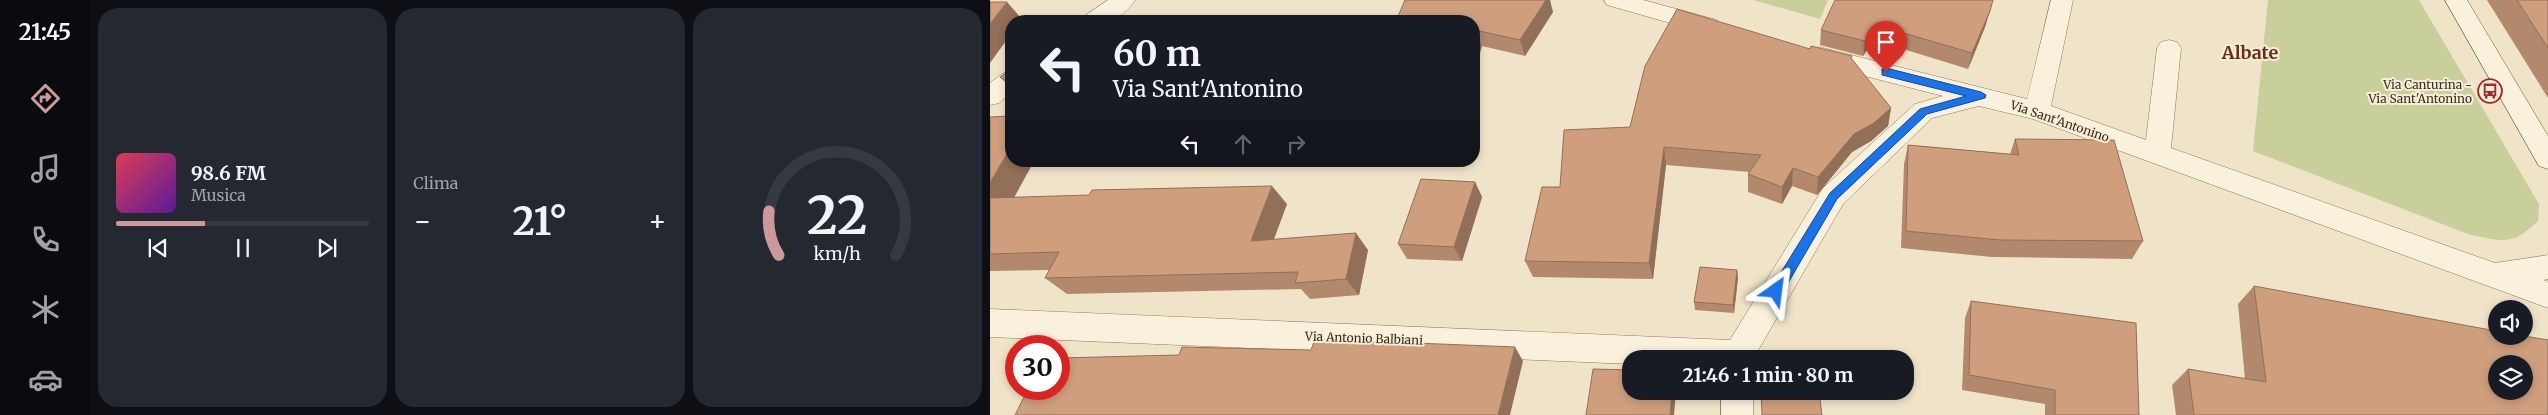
<!DOCTYPE html>
<html lang="it">
<head>
<meta charset="utf-8">
<style>
  :root { --surface:#171b24; --page:#242831; --text:#f1f3f6; --muted:#9ea1a6; --line:#363941; --accent:#cc999b }
  body { margin:0; font-family:Merriweather,serif; background:var(--page); color:var(--text); height:100vh; display:flex; flex-direction:column; font-size:19px; white-space:nowrap }
  * { box-sizing:border-box; margin:0 }
  p { font-size:16px; color:var(--muted) }
  .icon { flex:none; width:28px; height:28px; fill:none; stroke:currentColor; stroke-width:2; stroke-linecap:round; stroke-linejoin:round }
  .map { position:relative; flex:1; overflow:hidden }
  .sheet { display:flex; flex-direction:column; gap:8px; padding:8px; background:#0d0f14; width:900px }
  .sheet>* { flex:none }
  .banner { position:absolute; left:15px; top:15px; width:475px; height:152px; border-radius:20px; box-shadow:0 2px 8px #0003; background:#171b24; color:var(--text); overflow:hidden }
  .buttons { position:absolute; left:1498px; top:300px; display:grid; gap:10px }
  .buttons a { display:grid; place-items:center; width:45px; height:45px; border-radius:50%; background:var(--surface); box-shadow:0 2px 8px #0003; font-size:25px }
  .speed { position:absolute; left:15px; top:335px; display:flex; gap:10px; font-size:25px; font-weight:700; text-align:center }
  .speed>* { display:grid; place-content:center; width:65px; height:65px; border-radius:50%; background:var(--surface); box-shadow:0 2px 8px #0003; line-height:1 }
  .speed .limit { border:8px solid #d22; background:#fff; color:#111 }
  .pin { position:absolute; display:grid; place-items:center; width:42px; height:42px; color:#fff; margin:-51px -21px; border-radius:50% 50% 50% 0; rotate:-45deg; box-shadow:0 0 5px #0007 }
  .pin .icon { rotate:45deg }
  .me { position:absolute; width:55px; margin:-28px; rotate:31deg; stroke-linejoin:round; filter:drop-shadow(0 0 4px #0008) }
  .turn { display:flex; align-items:center; gap:18px; height:105px; padding:0 25px; font-size:22px }
  .turn .icon { width:65px; height:65px; stroke-width:2.5 }
  .turn b { display:block; font-size:35px; line-height:42px }
  .lanes { display:flex; align-items:center; height:48px; padding:0 25px; background:#0003; justify-content:center; gap:25px; direction:ltr }
  .lanes .off { opacity:.35 }
  .big { font-size:38px; font-weight:700; line-height:1.1 }
  .sheet .tile { flex:1; display:flex; flex-direction:column; justify-content:center; gap:8px; min-width:0; padding:0 18px; border-radius:20px; background:var(--page) }
  .sheet .dial { align-items:center; gap:0 }
  .dial svg { height:130px; overflow:visible; fill:none; stroke:var(--line); stroke-width:7; stroke-linecap:round; text-anchor:middle }
  .dial text { fill:var(--text); stroke:none }
  .song { display:flex; align-items:center; gap:15px }
  .cover { width:60px; height:60px; border-radius:8px; background:linear-gradient(135deg,hsl(350 70% 55%),hsl(270 70% 35%)) }
  .played { height:5px; border-radius:2px; background:linear-gradient(90deg,var(--accent) 35%,var(--line) 35%) }
  .keys { display:flex; justify-content:space-around; direction:ltr }
  .heat { display:flex; justify-content:space-between; align-items:center; font-size:28px; direction:ltr }
  .sheet .tiles { flex:1; display:grid; gap:8px; grid-template-columns:repeat(3,1fr) }
  .trip { position:absolute; left:632px; top:350px; width:292px; height:50px; border-radius:20px; background:var(--surface); box-shadow:0 2px 8px #0003; font-weight:700; line-height:50px; text-align:center }
  main { display:flex; flex:1; min-height:0 }
  .tab-bar { display:flex; flex-direction:column; width:90px; justify-content:space-around; align-items:center; background:#090b0e; color:var(--muted) }
  .tab-bar .icon { width:35px; height:35px }
  .tab-bar .active { color:var(--accent) }
  .tab-bar b { font-size:22px; color:var(--text) }
  .map>svg:first-child { display:block }
  .green { fill:#c9cf9b }
  .lines { fill:none; stroke-linecap:round; stroke-linejoin:round }
  .street-casing { stroke:#8d765c; stroke-width:1 }
  .secondary-casing { stroke:#6f573f; stroke-width:1 }
  .street { fill:#faf1dc; fill-rule:evenodd }
  .secondary { fill:#faf1dc; fill-rule:evenodd }
  .wall { fill:#b2896c }
  .shaded-wall { fill:#916f58 }
  .building { fill:#cf9f7d; stroke:#916f58; fill-rule:evenodd }
  .route { fill:#1a73e8; stroke:#114b97 }
  .labels { text-anchor:middle; dominant-baseline:central; stroke-width:4; stroke-linejoin:round; paint-order:stroke }
  .poi-label { font-size:12px; fill:#3d2e20; stroke:#f7eed8; text-anchor:end }
  .street-label { font-size:12px; fill:#3d2e20; stroke:#f7eed8 }
  .district-label { font-size:18px; font-weight:bold; fill:#6b2e1e; stroke:#f7eed8 }
</style>
</head>
<body>
<main>
<nav class="tab-bar">
<b>21:45</b>
<svg class="icon active" aria-label="directions" viewBox="0 0 24 24"><path d="M12 3l9 9-9 9-9-9zM9 14v-3h6M13 9l2 2-2 2"/></svg>
<svg class="icon" aria-label="music" viewBox="0 0 24 24"><path d="M9 18V5l10-2v13"/><circle cx="6" cy="18" r="3"/><circle cx="16" cy="16" r="3"/></svg>
<svg class="icon" aria-label="phone" viewBox="0 0 24 24"><path d="M5 4h4l2 5-3 2q2 4 5 5l2-3 5 2v4C11 20 4 13 5 4z"/></svg>
<svg class="icon" aria-label="climate" viewBox="0 0 24 24"><path d="M12 3v18M4 7l16 10M4 17L20 7"/></svg>
<svg class="icon" aria-label="car" viewBox="0 0 24 24"><path d="M5 17H2v-5l4-1 3-4h7l3 4 3 1v5h-3M9 17h6M6 11h13"/><circle cx="7" cy="17" r="2"/><circle cx="17" cy="17" r="2"/></svg>
</nav>
<section class="sheet">
<div class="tiles">
<div class="tile">
<div class="song"><i class="cover"></i><div><b>98.6 FM</b><p>Musica</p></div></div>
<div class="played"></div>
<div class="keys"><svg class="icon" aria-label="previous" viewBox="0 0 24 24"><path d="M18 5L8 12l10 7zM5 5v14"/></svg><svg class="icon" aria-label="pause" viewBox="0 0 24 24"><path d="M8 5v14M16 5v14"/></svg><svg class="icon" aria-label="next" viewBox="0 0 24 24"><path d="M6 5l10 7-10 7zM19 5v14"/></svg></div>
</div>
<div class="tile"><p>Clima</p>
<div class="heat"><a>−</a><b class="big">21°</b><a>+</a></div>
</div>
<div class="tile dial"><svg viewBox="0 0 100 80">
<path d="M14 69A42 42 0 1 1 86 69"/>
<path d="M14 69A42 42 0 0 1 8 42" stroke="#cc999b"/>
<text x="50" y="56" font-size="32" font-weight="700">22</text>
<text x="50" y="72" font-size="11">km/h</text>
</svg></div>
</div>
</section>
<div class="map">
<svg width="1558" height="415" viewBox="0 0 1558 415">
  <rect width="100%" height="100%" fill="#f0e4c8"/>
  <!-- green -->
  <g class="green">
    <polygon points="763,0 838,0 830,19"/>
    <path d="M1278,0H1429L1549,204L1548,221C1522,247 1511,241 1478,234L1263,151Z"/>
  </g>
  <g class="lines">
    <!-- street casing -->
    <g class="street-casing">
      <g id="street">
        <path d="M118,0H145C133,21 114,21 93,21L96,15Z"/>
        <polygon points="614,0 653,0 727,20 731,26 727,32 719,34 617,5"/>
        <polygon points="1061,0 1083,0 1061,106 1156,140 1167,48 1171,42 1179,40 1187,42 1191,48 1181,148 1505,263 1558,255 1558,279 1553,280 1558,282 1558,308 1043,119 989,106 942,118 853,204 763,359 641,359 641,364 0,337 0,309 740,340 833,188 925,104 953,96 820,62 817,56 820,50 829,47 1037,99"/>
        <polygon points="21,71 21,93 9,103 0,105 0,83 12,74"/>
        <rect x="731" y="391" width="32" height="24"/>
      </g>
    </g>
    <!-- secondary casing -->
    <g class="secondary-casing">
      <polygon id="secondary" points="1455,0 1477,0 1558,136 1558,169 1549,166"/>
    </g>
    <!-- street -->
    <use href="#street" class="street"/>
    <!-- secondary -->
    <use href="#secondary" class="secondary"/>
  </g>
  <!-- wall -->
  <g class="wall">
    <polygon points="415,0 563,12 535,56 492,46"/>
    <polygon points="1003,0 995,27 978,69 884,40 873,56 830,45 831,30"/>
    <polygon points="1497,0 1558,0 1558,98"/>
    <polygon points="820,49 862,60 901,108 898,126 881,141 862,152 827,195 802,186 792,204 758,192 758,174 760,172 676,165 663,279 543,277 535,261 570,187 640,127"/>
    <polygon points="21,70 21,88 10,77"/>
    <polygon points="0,117 21,161 44,161 24,197 297,204 283,240 378,250 369,295 320,299 311,289 77,294 55,278 59,270 0,271"/>
    <polygon points="1025,139 1153,241 1142,259 1002,257 911,248 914,164 918,145 1020,154"/>
    <polygon points="485,182 492,197 472,261 417,259 408,244"/>
    <polygon points="747,270 748,278 744,313 705,310 704,302"/>
    <polygon points="1264,286 1558,415 1186,415 1182,385 1198,369 1255,379 1248,304"/>
    <polygon points="981,301 1149,415 1055,415 1055,404 972,390 975,318"/>
  </g>
  <!-- shaded-wall -->
  <g class="shaded-wall">
    <polygon points="556,0 560,0 563,12 535,56 530,40"/>
    <polygon points="1003,0 995,27 978,69 982,53"/>
    <polygon points="17,2 32,19 30,21 21,21 21,34 0,63 0,24"/>
    <polygon points="886,25 884,40 873,56 875,41"/>
    <polygon points="485,30 492,46 484,76 484,37"/>
    <polygon points="901,108 898,126 881,141 862,152 827,195 828,177 864,134"/>
    <polygon points="21,147 21,161 44,161 14,216 0,205 0,183"/>
    <polygon points="674,147 676,165 663,279 659,263"/>
    <polygon points="803,168 802,186 792,204 792,187"/>
    <polygon points="485,182 492,197 472,261 464,247"/>
    <polygon points="282,186 297,204 277,258 261,241"/>
    <polygon points="366,233 378,250 369,295 356,279"/>
    <polygon points="747,270 748,278 744,313 743,305"/>
    <polygon points="525,347 533,361 520,415 508,415"/>
    <polygon points="682,391 686,391 684,415 680,415"/>
  </g>
  <!-- building -->
  <g class="building">
    <polygon points="415,0 556,0 530,40 485,30 484,37 484,21 406,21"/>
    <polygon points="845,0 1003,0 1000,11 982,53 886,25 875,41 831,30"/>
    <polygon points="1527,0 1558,0 1558,48"/>
    <polygon points="0,2 17,2 0,24"/>
    <polygon points="687,9 820,49 821,46 862,56 861,58 901,108 884,123 864,134 828,177 803,168 792,187 758,174 771,155 674,147 659,263 535,261 552,187 570,187 574,130 640,127 655,66"/>
    <polygon points="21,70 21,84 10,77"/>
    <polygon points="21,116 21,147 0,183 0,117"/>
    <polygon points="1025,139 1124,140 1153,241 1010,240 916,231 918,145 1029,155"/>
    <polygon points="431,179 485,182 464,247 408,244"/>
    <polygon points="282,186 261,241 366,233 356,279 305,283 308,272 55,278 69,252 0,254 0,198 99,195 102,190"/>
    <polygon points="710,267 747,270 743,305 704,302"/>
    <path d="M1264,286L1506,331V336H1534L1558,340V415H1204L1198,369L1276,382ZM1506,364H1534V391H1506Z"/>
    <polygon points="981,301 1146,323 1149,415 1065,415 1065,390 979,375"/>
    <polygon points="325,339 525,347 508,415 25,415 38,389 69,389 69,358 189,355 192,347 321,350"/>
    <polygon points="603,369 641,370 641,391 682,391 680,415 596,415"/>
    <polygon points="771,391 829,391 832,415 772,415"/>
  </g>
  <!-- route -->
  <polygon class="route" points="896,68 991,92 996,95 995,98 937,114 847,199 791,295 782,295 782,287 840,193 930,109 976,96 892,75 892,69"/>
  <!-- icons -->
  <defs>
    <g id="bus-ring" transform="scale(1.25)"><circle r="9.5" fill="#f7eed8" stroke="#9e2a2b" stroke-width="1.5"/><path d="M-5-6H5V4H4V6H2V4H-2V6H-4V4H-5ZM-3.5-4V0h7V-4ZM-3.5 1.2v1.5H-2V1.2ZM2 1.2v1.5H3.5V1.2Z" fill="#9e2a2b"/></g>
  </defs>
  <g fill-rule="evenodd">
    <use href="#bus-ring" x="1500" y="91"/>
  </g>
  <g class="labels">
    <!-- poi labels -->
    <g class="poi-label">
      <text x="1482" y="84">Via Canturina -<tspan x="1482" dy="14">Via Sant'Antonino</tspan></text>
    </g>
    <!-- street labels -->
    <g class="street-label">
      <text transform="translate(1070 121) rotate(19)">Via Sant'Antonino</text>
      <text transform="translate(374 338) rotate(2)">Via Antonio Balbiani</text>
    </g>
    <!-- district labels -->
    <g class="district-label">
      <text x="1260" y="52">Albate</text>
    </g>
  </g>
</svg>
<div class="buttons">
<a><svg class="icon" aria-label="sound" viewBox="0 0 24 24"><path d="M4 9h4l5-4v14l-5-4H4zM17 9q2 3 0 6"/></svg></a>
<a><svg class="icon" aria-label="layers" viewBox="0 0 24 24"><path d="M12 4l9 5-9 5-9-5zM3 14l9 5 9-5"/></svg></a>
</div>
<div class="speed"><div class="limit">30</div></div>
<div class="pin" style="left:896px;top:72px;background:#d93025"><svg class="icon" aria-label="arrive" viewBox="0 0 24 24"><path d="M6 21V4h12l-3 4 3 4H6"/></svg></div>
<svg class="me" style="left:786px;top:291px" viewBox="-20 -20 40 40"><path d="M0-17L14 15 0 8-14 15z" fill="#1a73e8" stroke="#fff" stroke-width="4"/></svg>
<div class="trip">21:46 · 1 min · 80 m</div>
<div class="banner">
<div class="turn"><svg class="icon" aria-label="left" viewBox="0 0 24 24"><path d="M17 20v-9H6M10 6l-5 5 5 5"/></svg><div><b>60 m</b>Via Sant'Antonino</div></div>
<div class="lanes"><svg class="icon" aria-label="left" viewBox="0 0 24 24"><path d="M17 20v-9H6M10 6l-5 5 5 5"/></svg><svg class="icon off" aria-label="ahead" viewBox="0 0 24 24"><path d="M12 20V5M6 11l6-6 6 6"/></svg><svg class="icon off" aria-label="right" viewBox="0 0 24 24"><path d="M7 20v-9h11M14 6l5 5-5 5"/></svg></div>
</div>
</div>
</main>
</body>
</html>
